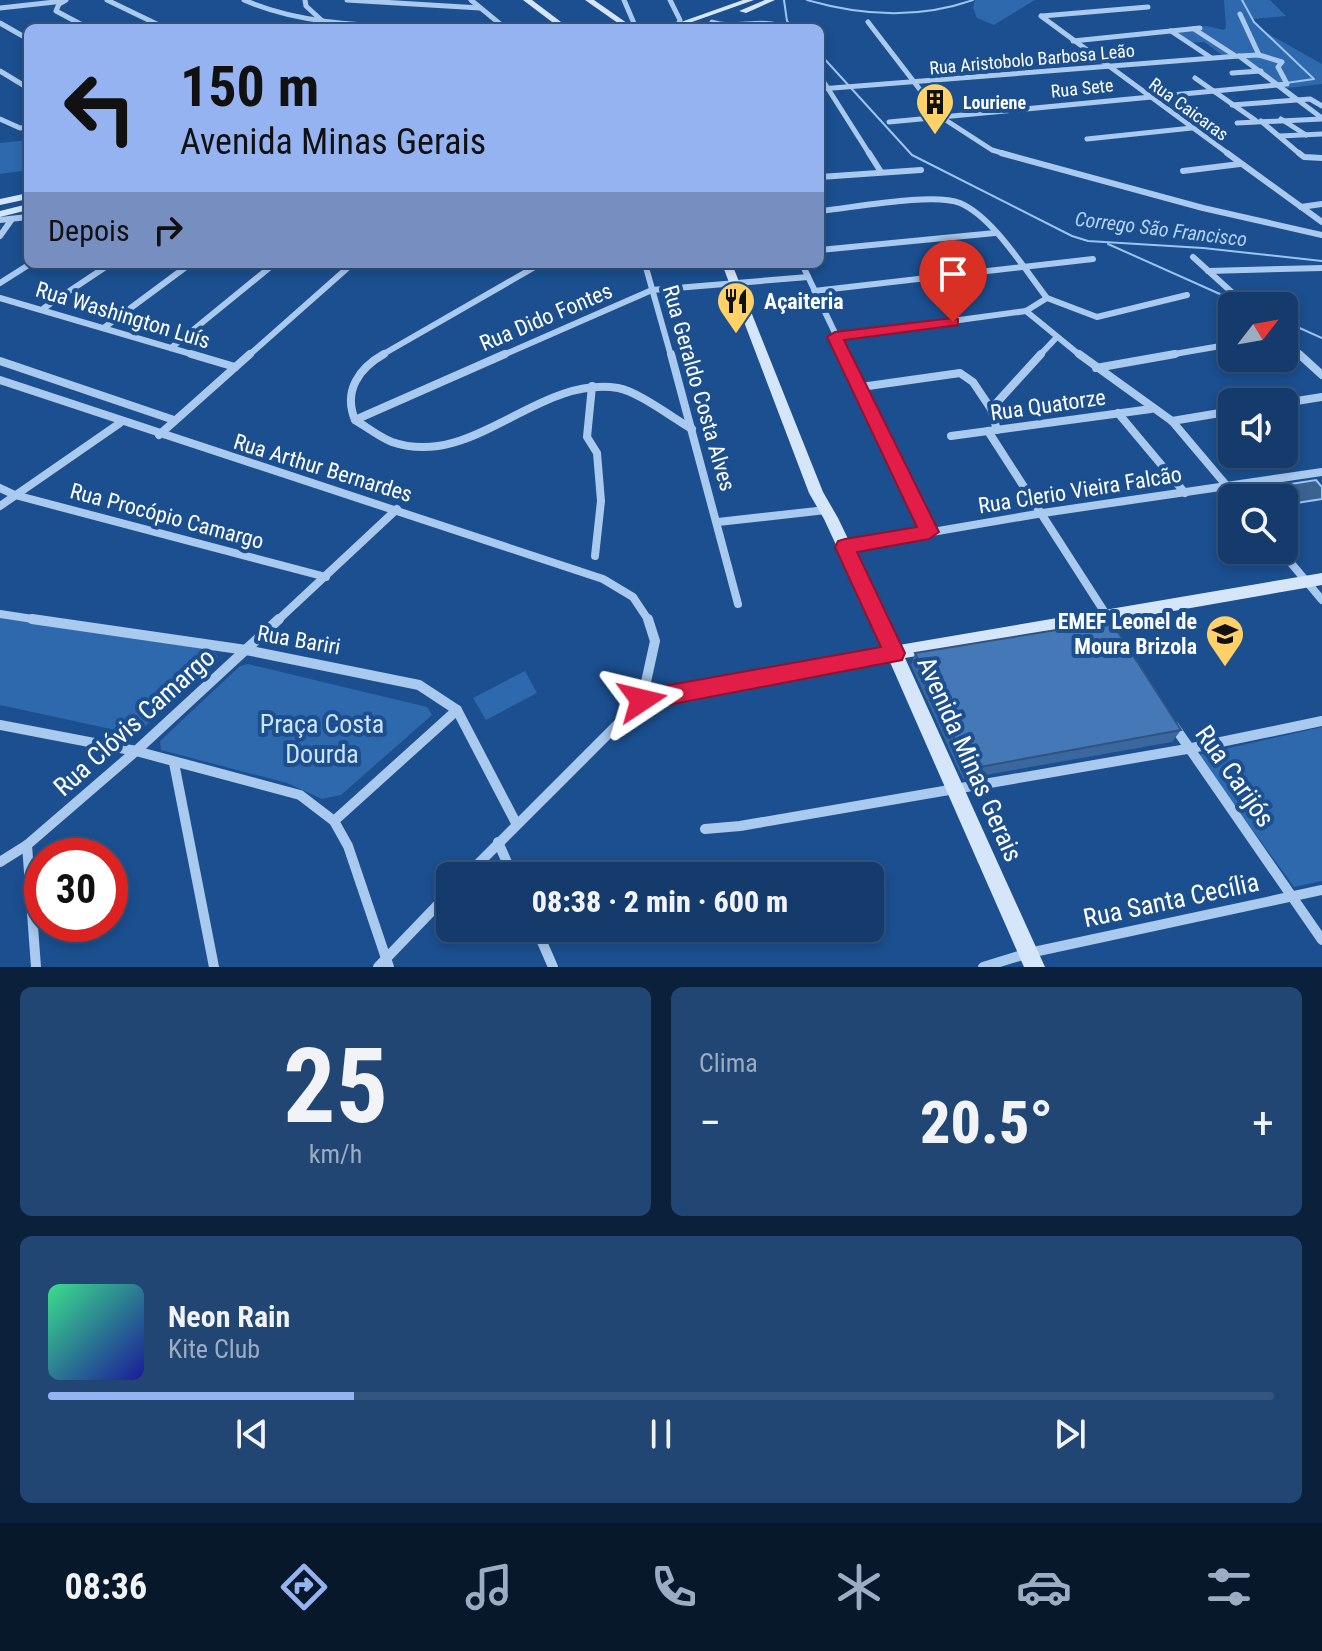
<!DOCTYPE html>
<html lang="pt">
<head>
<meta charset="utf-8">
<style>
  :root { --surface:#143b6b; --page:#214673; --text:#f1f3f6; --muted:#9dadc1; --line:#33557e; --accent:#95b2f1 }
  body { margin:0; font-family:"Roboto Condensed",sans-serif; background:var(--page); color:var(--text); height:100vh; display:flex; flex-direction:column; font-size:30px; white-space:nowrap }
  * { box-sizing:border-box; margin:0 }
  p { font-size:26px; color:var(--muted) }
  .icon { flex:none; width:44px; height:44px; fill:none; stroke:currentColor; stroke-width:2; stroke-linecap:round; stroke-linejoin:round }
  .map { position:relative; height:967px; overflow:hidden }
  .sheet { display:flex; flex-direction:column; gap:20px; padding:20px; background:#0b203b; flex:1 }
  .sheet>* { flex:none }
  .hud { position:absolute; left:24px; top:24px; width:800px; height:244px; border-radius:12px; box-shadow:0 4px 12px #0003,0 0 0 2px var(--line); background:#95b2f1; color:#111; overflow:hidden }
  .needle { width:52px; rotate:59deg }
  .controls { position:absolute; left:1218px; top:292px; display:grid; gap:16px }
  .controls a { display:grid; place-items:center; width:80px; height:80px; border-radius:12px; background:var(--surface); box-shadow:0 4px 12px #0003,0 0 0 2px var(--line); font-size:40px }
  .speed { position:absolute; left:24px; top:838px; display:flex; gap:16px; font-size:40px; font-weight:700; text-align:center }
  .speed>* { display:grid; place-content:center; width:104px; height:104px; border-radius:50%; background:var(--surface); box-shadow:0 4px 12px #0003,0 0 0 2px var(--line); line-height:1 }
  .speed .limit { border:12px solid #d22; background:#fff; color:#111 }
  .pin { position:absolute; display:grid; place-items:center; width:68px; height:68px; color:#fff; margin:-82px -34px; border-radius:50% 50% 50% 0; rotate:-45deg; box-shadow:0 0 8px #0007 }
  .pin .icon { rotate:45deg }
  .me { position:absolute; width:88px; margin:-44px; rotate:80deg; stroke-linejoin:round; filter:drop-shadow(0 0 6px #0008) }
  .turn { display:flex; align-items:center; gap:28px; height:168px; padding:0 24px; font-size:36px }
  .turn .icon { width:104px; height:104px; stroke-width:2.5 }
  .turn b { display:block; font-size:56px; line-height:68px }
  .then { display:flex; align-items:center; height:76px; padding:0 24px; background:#0003; gap:16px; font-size:30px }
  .big { font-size:60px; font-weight:800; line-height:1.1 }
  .sheet .widget { flex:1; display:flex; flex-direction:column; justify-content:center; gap:12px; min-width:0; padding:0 28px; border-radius:12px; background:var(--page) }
  .sheet .dial { align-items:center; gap:0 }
  .dial b { font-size:104px; line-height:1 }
  .song { display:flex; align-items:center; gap:24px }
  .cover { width:96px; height:96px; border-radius:12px; background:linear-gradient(135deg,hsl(150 70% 55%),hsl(240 70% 35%)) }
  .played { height:8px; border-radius:4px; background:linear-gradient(90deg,var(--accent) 25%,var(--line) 25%) }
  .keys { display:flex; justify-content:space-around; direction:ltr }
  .heat { display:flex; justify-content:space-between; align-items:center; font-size:44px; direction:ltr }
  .sheet .tiles { flex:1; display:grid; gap:20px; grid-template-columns:1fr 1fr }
  .widget:last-child { grid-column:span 2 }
  .trip { position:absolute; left:436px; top:862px; width:448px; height:80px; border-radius:12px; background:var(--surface); box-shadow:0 4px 12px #0003,0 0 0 2px var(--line); font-weight:800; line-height:80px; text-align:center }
  .menu { display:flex; height:128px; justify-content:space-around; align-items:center; background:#08182b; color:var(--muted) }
  .menu .icon { width:56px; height:56px }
  .menu .on { color:var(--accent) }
  .menu b { font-size:36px; color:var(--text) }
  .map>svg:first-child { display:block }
  .green { fill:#2e69ad }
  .water { fill:#3c6290; stroke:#9cc4f0; stroke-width:2 }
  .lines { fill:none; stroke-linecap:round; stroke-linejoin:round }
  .stream { stroke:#9cc4f0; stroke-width:2 }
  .street-far3 { stroke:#a9c9ee; stroke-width:5 }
  .street-far2 { stroke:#a9c9ee; stroke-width:6 }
  .street-far1 { stroke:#a9c9ee; stroke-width:8 }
  .street { stroke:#a9c9ee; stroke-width:10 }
  .secondary { fill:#d6e6fa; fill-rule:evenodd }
  .wall { fill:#3a679d }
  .building { fill:#4478b7; stroke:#305480; stroke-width:2 }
  .route { fill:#e11d48; stroke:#92132f; stroke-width:2 }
  .labels { text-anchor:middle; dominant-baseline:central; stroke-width:8; stroke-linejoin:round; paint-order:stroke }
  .far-street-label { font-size:18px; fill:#fff; stroke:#1b4f8f }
  .far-poi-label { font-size:18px; font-weight:bold; fill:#fff; stroke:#1b4f8f; text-anchor:start }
  .far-water-label { font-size:20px; font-style:italic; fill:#b5d3f5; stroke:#1b4f8f }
  .poi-label { font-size:22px; font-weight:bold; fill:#fff; stroke:#1b4f8f; text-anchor:start }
  .street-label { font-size:22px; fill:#fff; stroke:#1b4f8f }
  .near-street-label { font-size:26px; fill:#fff; stroke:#1b4f8f }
  .near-park-label { font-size:26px; fill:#cfe3fa; stroke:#1b4f8f }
</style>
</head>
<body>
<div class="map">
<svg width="1322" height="967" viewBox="0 0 1322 967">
  <rect width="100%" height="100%" fill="#1b4f8f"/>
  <!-- green -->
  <g class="green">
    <polygon points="975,0 1035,0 994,25 977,18 973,8"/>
    <polygon points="1224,0 1270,0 1286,16 1253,19 1260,29 1322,64 1322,84 1287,88 1237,54 1222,55 1204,42 1186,43 1166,30 1207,26 1224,30 1226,28"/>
    <polygon points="28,140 28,170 0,174 0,143"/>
    <polygon points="0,610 213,650 218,657 215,665 143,728 129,733 0,705"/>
    <polygon points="248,664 427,707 432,715 341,795 322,799 287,783 161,750 160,741 240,666"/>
    <polygon points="525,671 537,693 486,720 473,698"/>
    <polygon points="1322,727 1322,881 1294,887 1198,755"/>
  </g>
  <!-- water -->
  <polygon class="water" points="1316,480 1322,487 1322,499 1284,505 1284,498 1247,498 1241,492"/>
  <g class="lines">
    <!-- stream -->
    <g class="stream">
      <polyline points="784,0 787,21 794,28"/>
      <path d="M807,0C862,16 919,19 973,0"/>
      <polyline points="1242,0 1254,22 1314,79 1286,83"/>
      <polyline points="820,54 912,155 1072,236 1088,241 1203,248 1322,261"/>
      <polyline points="1275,85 1293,99"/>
      <polyline points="1108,244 1240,303"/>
      <polyline points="1284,321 1322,338"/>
    </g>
    <!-- street-far3 -->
    <g class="street-far3">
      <polyline points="66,0 59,4 56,11 88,28"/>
      <polyline points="107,0 165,28"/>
      <path d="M244,0C306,27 374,25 441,28"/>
      <polyline points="305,0 306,6 330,28"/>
      <polyline points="347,0 480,8"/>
      <polyline points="471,0 505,28"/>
      <polyline points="624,0 636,28"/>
      <polyline points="670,0 680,20 678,25"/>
      <polyline points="0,8 64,1"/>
      <polyline points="1240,14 1259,55"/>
      <polyline points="1041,16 1230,155"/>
      <polyline points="1042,16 1148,7"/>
      <path d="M712,22C735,30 763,17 785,28"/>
      <polyline points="868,22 941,117 992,150 1009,155"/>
      <polyline points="0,23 28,39"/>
      <polyline points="1194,29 1234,55"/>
      <polyline points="1171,31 1210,57"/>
      <polyline points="1073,41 1200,28"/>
      <polyline points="0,71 28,88"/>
      <polyline points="1232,73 1261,71"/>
      <polyline points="820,76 870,155"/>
      <polyline points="1195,78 1255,120"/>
      <polyline points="820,89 1239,56 1322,118"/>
      <polyline points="1232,105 1310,99 1322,106"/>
      <polyline points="0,119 20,128 28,127"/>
      <polyline points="1281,119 1306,135"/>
      <polyline points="1261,121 1301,155"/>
      <polyline points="889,122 1287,84 1278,67 1282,62 1259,55 1239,56"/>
      <polyline points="1237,123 1322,119"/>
      <polyline points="1280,136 1322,134"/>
      <polyline points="1087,139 1192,128"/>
    </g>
    <!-- street-far2 -->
    <g class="street-far2">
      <polyline points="869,153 881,172"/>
      <polyline points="1001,153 1203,208 1322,235"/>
      <polyline points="1227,153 1322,222"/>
      <polyline points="1299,153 1304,157 1322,158"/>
      <polyline points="1183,171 1240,164"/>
      <polyline points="820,177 921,170"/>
      <polyline points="1301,207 1322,204"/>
      <path d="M820,211C852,208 933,192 960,203C993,217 1025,270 1047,298L1026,311L835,337"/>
      <polyline points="0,220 28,217"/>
      <polyline points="0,236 12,219"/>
      <polyline points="820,250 995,233"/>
      <polyline points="1193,257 1247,306"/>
      <polyline points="645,264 671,356"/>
      <polyline points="802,264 846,356"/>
      <polyline points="1208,271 1322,268"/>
      <polyline points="0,283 30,264"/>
      <polyline points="814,291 1093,259"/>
      <polyline points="0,298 198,356"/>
      <polyline points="1047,298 1097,317 1187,295"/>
      <polyline points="44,308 110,264"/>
      <polyline points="1026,311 1081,356"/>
      <polyline points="105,327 190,264"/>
      <polyline points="1284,341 1301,356"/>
      <polyline points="171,348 274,264"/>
      <polyline points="248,356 352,264"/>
      <polyline points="380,356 540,264"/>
      <polyline points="501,356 652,290 808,277"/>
      <polyline points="1039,356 1057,337"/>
      <polyline points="1163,356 1232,344"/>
    </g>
    <!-- street-far1 -->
    <g class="street-far1">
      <polyline points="191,354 235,367"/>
      <path d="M384,354C359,368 343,391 355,420C367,427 379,437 392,442C473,470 537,375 618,388C637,391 673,418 692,429"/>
      <polyline points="671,354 738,604"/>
      <polyline points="845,354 929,532"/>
      <polyline points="1079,354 1172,421 1237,498"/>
      <polyline points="1299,354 1322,375"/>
      <polyline points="0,361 174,420"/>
      <polyline points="1096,368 1175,354"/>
      <polyline points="0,380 603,579 633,597 649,621"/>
      <polyline points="592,386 587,437 597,453 601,501 595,556"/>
      <polyline points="861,387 960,373 973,382 991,409"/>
      <polyline points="1284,403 1322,397"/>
      <polyline points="1118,413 1185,493"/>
      <polyline points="355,420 505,354"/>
      <polyline points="1172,421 1232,411"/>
      <polyline points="997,430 991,409 1041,354"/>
      <polyline points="988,431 1109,619"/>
      <polyline points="159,435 250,354"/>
      <polyline points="951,436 1151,409"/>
      <polyline points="0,488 15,495 326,577"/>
      <polyline points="0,506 120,423"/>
      <polyline points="718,522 826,510"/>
      <polyline points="845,547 1043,513 1322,472"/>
      <polyline points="1280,550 1322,600"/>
      <polyline points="0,614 46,621"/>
      <polyline points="277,621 397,509"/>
    </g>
    <!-- street -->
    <g class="street">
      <polyline points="32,619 246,650 419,685 457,710 516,823"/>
      <polyline points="642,700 894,653"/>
      <polyline points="0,725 136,751 300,795 334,821 348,846 389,967"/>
      <polyline points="1174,726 1322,940"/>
      <polyline points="174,763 214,967"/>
      <polyline points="334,821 457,710"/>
      <polyline points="705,829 740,826 1187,749 1322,721"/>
      <polyline points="498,842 513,876"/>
      <polyline points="27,845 36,967"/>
      <polyline points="0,862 27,845 136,751 279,619"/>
      <polyline points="466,876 642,700 655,641 648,619"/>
      <polyline points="536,928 553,967"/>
      <polyline points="378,967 450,892"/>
      <polyline points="983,967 1029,953 1322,890"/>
    </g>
    <!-- secondary -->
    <g class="secondary">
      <polygon points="523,0 532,0 569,28 560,28"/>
      <polygon points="585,0 594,0 634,28 625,28"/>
      <polygon points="743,0 754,0 675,28 664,28"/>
      <polygon points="765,0 775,0 746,13 739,11"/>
      <polygon points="28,193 28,199 0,205 0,199"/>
      <polygon points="28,204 28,210 0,217 0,211"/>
      <polygon points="722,264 732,264 823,492 838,518 899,645 1322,573 1322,585 905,658 1045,967 1024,967 886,653 824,519 809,493"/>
    </g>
  </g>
  <!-- wall -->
  <polygon class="wall" points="915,653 1181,730 1172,742 963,779 911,665"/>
  <!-- building -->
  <polygon class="building" points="1111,621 1181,730 969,769 915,653"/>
  <!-- route -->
  <polygon class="route" points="953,318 958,319 958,325 844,340 939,532 929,539 857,552 905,653 902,660 642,710 634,707 631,700 634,693 642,690 881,647 835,547 838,541 845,539 917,527 827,337 835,332"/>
  <!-- icons -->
  <defs>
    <g id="building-pin" transform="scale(2)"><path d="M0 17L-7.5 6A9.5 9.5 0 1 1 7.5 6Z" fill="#ffd166" stroke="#1b4f8f"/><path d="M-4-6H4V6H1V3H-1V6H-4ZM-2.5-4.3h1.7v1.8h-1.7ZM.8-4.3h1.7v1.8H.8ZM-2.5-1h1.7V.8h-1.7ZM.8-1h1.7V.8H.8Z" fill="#111"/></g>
    <g id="restaurant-pin" transform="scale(2)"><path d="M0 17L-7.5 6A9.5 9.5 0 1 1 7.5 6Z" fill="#ffd166" stroke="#1b4f8f"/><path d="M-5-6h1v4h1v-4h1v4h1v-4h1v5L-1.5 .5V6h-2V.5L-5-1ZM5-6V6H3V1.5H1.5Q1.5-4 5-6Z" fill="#111"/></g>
    <g id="school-pin" transform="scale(2)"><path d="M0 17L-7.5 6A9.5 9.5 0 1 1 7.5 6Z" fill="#ffd166" stroke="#1b4f8f"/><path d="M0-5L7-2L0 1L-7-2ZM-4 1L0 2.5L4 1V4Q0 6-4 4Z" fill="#111"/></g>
  </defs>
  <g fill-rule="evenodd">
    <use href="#building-pin" x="935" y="102"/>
    <use href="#restaurant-pin" x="736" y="301"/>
    <use href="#school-pin" x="1225" y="634"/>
  </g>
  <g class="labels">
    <!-- far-street labels -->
    <g class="far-street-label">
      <text transform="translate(1032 59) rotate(-5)">Rua Aristobolo Barbosa Leão</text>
      <text transform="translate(1082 88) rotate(-6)">Rua Sete</text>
      <text transform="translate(1189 109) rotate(36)">Rua Caicaras</text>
    </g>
    <!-- far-poi labels -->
    <g class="far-poi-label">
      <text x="963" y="102">Louriene</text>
    </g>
    <!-- far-water labels -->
    <g class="far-water-label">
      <text transform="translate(1161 229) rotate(7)">Corrego São Francisco</text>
    </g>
    <!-- poi labels -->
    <g class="poi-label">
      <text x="764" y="301">Açaiteria</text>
      <text x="1197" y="621" text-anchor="end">EMEF Leonel de<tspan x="1197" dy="25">Moura Brizola</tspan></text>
    </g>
    <!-- street labels -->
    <g class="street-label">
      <text transform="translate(123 315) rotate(17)">Rua Washington Luís</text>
      <text transform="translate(546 317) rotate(-23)">Rua Dido Fontes</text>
      <text transform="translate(699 388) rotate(74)">Rua Geraldo Costa Alves</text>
      <text transform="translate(1048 405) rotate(-8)">Rua Quatorze</text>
      <text transform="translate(323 468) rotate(17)">Rua Arthur Bernardes</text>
      <text transform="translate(1080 490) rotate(-9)">Rua Clerio Vieira Falcão</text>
      <text transform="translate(167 516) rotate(15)">Rua Procópio Camargo</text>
      <text transform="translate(299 640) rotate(10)">Rua Bariri</text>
    </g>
    <!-- near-street labels -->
    <g class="near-street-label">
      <text transform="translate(134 722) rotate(-42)">Rua Clóvis Camargo</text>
      <text transform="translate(970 759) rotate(66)">Avenida Minas Gerais</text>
      <text transform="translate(1235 776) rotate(55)">Rua Carijós</text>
      <text transform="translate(1171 900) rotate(-12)">Rua Santa Cecília</text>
    </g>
    <!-- near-park labels -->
    <g class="near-park-label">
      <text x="322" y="724">Praça Costa<tspan x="322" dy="30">Dourda</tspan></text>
    </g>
  </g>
</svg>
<div class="controls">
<a><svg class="needle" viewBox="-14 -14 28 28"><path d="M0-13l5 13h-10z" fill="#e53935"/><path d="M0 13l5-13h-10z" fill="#9dadc1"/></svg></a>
<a><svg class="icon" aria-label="sound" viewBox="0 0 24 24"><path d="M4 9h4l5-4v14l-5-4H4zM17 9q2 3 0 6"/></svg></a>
<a><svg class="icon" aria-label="search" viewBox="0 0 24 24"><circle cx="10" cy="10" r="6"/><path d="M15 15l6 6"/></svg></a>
</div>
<div class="speed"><div class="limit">30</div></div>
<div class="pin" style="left:953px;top:322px;background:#d93025"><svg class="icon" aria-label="arrive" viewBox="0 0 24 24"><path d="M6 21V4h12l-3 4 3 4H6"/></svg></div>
<svg class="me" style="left:642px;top:700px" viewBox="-20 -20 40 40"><path d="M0-17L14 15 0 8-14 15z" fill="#e11d48" stroke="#fff" stroke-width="4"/></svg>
<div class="trip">08:38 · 2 min · 600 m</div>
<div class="hud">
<div class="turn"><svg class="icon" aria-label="left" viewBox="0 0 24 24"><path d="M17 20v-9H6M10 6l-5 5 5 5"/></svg><div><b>150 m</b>Avenida Minas Gerais</div></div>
<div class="then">Depois<svg class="icon" aria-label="right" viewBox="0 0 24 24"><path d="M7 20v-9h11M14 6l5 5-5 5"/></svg></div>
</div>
</div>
<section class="sheet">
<div class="tiles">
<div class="widget dial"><b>25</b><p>km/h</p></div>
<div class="widget"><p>Clima</p>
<div class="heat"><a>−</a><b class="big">20.5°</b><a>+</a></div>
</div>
<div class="widget">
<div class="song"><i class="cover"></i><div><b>Neon Rain</b><p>Kite Club</p></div></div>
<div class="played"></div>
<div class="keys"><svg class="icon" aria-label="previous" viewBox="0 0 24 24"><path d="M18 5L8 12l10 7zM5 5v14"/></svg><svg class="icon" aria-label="pause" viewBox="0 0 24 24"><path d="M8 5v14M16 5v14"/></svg><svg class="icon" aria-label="next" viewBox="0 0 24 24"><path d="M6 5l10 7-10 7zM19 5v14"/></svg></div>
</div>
</div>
</section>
<nav class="menu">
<b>08:36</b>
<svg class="icon on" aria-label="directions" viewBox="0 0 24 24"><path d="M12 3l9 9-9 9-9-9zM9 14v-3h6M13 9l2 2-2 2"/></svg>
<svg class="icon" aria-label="music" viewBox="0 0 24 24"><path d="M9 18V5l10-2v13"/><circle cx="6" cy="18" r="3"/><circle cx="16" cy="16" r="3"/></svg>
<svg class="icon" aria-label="phone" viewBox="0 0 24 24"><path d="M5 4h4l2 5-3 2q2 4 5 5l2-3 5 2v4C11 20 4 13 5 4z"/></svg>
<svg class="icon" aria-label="climate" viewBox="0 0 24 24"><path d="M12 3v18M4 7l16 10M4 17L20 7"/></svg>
<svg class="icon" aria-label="car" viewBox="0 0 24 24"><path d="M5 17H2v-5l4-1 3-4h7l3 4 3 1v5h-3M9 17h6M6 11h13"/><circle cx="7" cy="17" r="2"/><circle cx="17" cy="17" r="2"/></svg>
<svg class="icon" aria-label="filters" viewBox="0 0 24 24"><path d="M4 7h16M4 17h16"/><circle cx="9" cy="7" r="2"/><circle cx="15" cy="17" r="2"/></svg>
</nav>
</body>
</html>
